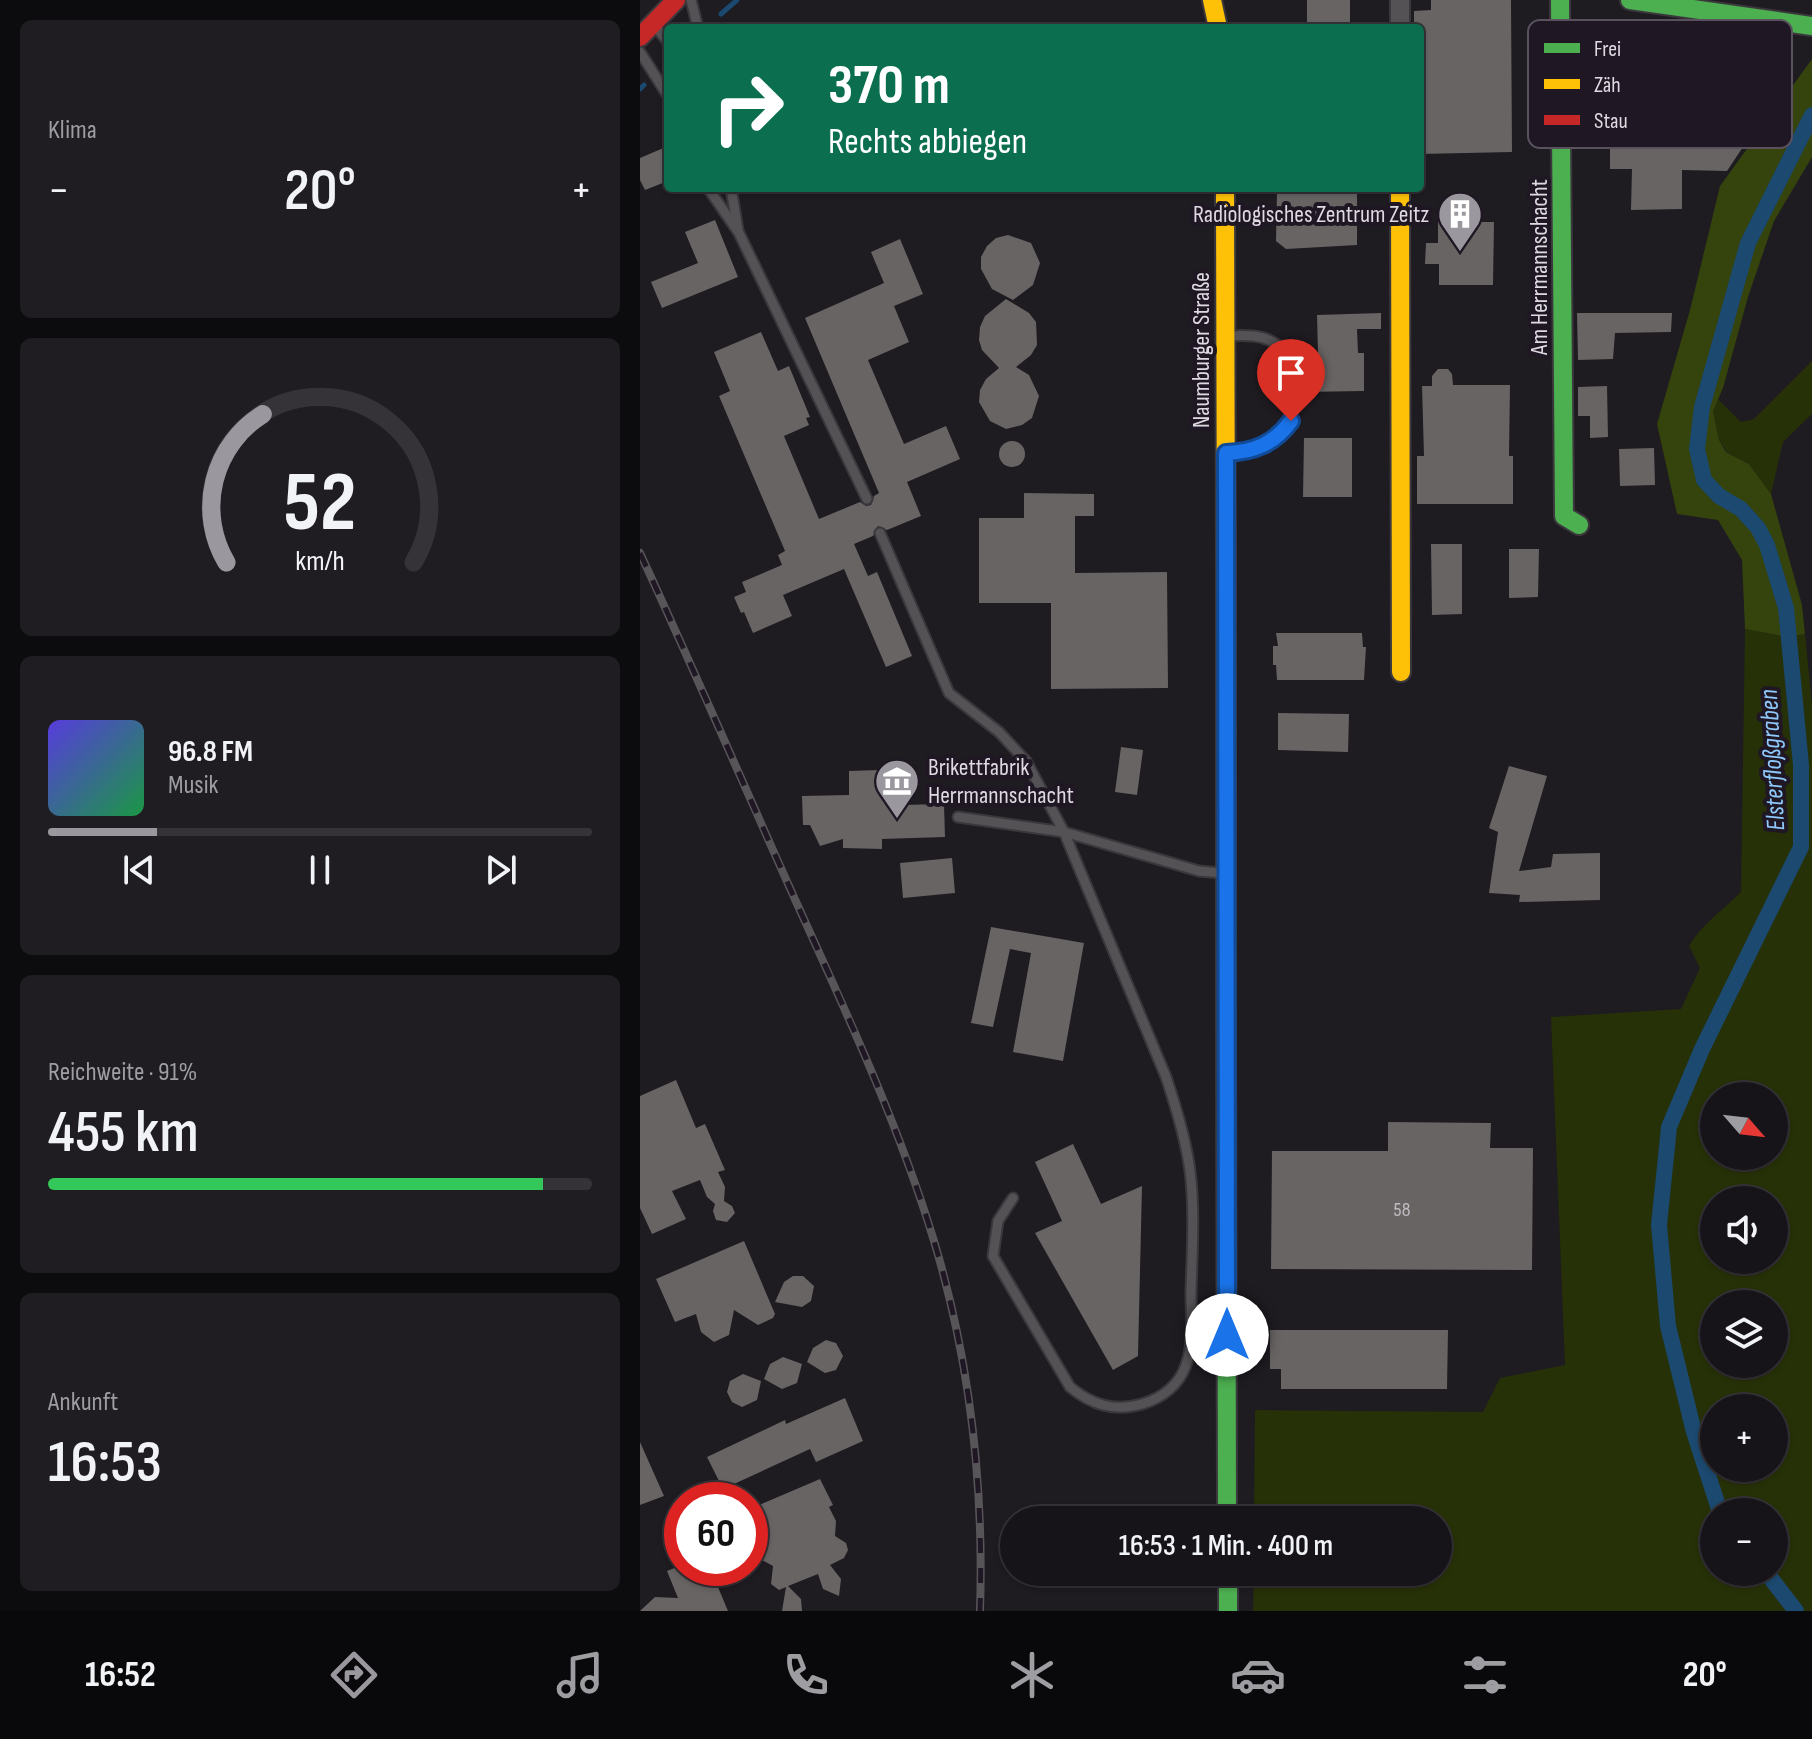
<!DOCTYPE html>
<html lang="de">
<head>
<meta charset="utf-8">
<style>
  :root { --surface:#161419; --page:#1f1d22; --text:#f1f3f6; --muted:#9e9ea2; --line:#353338; --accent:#9b979e }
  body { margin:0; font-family:"Sofia Sans Condensed",sans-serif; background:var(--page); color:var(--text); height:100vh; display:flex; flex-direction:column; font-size:30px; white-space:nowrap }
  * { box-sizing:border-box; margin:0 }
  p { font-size:26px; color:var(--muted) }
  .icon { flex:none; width:44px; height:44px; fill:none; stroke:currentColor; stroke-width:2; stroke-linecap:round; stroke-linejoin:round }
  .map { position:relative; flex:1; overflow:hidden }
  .details { display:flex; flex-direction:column; gap:20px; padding:20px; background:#0c0b0e; width:640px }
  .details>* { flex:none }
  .hud { position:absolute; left:24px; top:24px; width:760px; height:168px; border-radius:8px; box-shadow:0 2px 6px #0004,0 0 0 2px var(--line); background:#0b6e4f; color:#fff; overflow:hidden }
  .needle { width:52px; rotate:118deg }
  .fabs { position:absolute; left:1060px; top:1082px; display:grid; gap:16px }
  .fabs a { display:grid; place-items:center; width:88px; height:88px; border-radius:50%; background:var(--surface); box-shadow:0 2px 6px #0004,0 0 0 2px var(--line); font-size:40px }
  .speed { position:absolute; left:24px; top:1482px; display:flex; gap:16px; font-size:40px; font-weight:700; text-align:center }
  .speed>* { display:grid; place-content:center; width:104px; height:104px; border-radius:50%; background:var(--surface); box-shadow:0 2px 6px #0004,0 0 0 2px var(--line); line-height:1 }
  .speed .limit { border:12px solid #d22; background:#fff; color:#111 }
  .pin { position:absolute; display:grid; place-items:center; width:68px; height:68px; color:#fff; margin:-82px -34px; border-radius:50% 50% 50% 0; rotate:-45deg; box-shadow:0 0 8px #0007 }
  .pin .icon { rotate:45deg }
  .me { position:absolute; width:88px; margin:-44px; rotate:0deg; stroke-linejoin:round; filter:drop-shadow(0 0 6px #0008) }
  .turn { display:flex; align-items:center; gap:28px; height:168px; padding:0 32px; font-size:36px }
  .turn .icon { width:104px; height:104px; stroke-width:2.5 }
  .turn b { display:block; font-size:56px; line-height:68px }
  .big { font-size:60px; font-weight:600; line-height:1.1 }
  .details .card { flex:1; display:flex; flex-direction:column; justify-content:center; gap:12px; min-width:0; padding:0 28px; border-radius:12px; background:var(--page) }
  .details .dial { align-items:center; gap:0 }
  .dial svg { height:208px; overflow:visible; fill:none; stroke:var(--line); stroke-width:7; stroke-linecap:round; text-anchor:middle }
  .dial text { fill:var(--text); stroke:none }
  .song { display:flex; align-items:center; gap:24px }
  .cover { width:96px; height:96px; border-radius:12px; background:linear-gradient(135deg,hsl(250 70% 55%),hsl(140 70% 35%)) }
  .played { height:8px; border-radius:4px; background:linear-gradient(90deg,var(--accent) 20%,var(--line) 20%) }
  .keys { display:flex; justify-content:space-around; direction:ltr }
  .heat { display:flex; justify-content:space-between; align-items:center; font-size:44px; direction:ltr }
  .charge { height:12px; border-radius:6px; background:linear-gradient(90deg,#34c759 91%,var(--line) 0) }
  .trip { position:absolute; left:360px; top:1506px; width:452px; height:80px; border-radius:40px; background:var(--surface); box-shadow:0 2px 6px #0004,0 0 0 2px var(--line); font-weight:600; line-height:80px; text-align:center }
  .dock { display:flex; height:128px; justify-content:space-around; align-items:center; background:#09080a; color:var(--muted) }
  .dock .icon { width:56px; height:56px }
  .dock .current { color:var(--accent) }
  .dock b { font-size:36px; color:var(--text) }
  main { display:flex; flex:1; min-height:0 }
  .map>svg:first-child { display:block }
  .green { fill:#273107; fill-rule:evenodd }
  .forest { fill:#35430c }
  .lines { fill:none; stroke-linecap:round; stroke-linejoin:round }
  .stream { stroke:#1b496f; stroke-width:5 }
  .canal { stroke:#1b496f; stroke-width:16 }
  .building { fill:#686464 }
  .lane-casing { stroke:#3b383d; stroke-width:13 }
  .street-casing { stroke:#3b383d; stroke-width:22 }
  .fast-casing { stroke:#3b383d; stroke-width:22 }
  .slow-casing { stroke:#3b383d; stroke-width:22 }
  .jam-casing { stroke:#3b383d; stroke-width:22 }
  .lane { stroke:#555256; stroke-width:9 }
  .street { stroke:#555256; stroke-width:18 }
  .fast { stroke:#4caf50; stroke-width:18 }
  .slow { stroke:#ffc107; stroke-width:18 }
  .jam { stroke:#c62828; stroke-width:18 }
  .rail-casing { stroke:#585559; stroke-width:8 }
  .rail { stroke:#1f1824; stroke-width:5; stroke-dasharray:15; stroke-linecap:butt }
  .route-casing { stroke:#114b97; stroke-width:20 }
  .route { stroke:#1a73e8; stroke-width:14 }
  .labels { text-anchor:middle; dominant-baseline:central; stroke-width:8; stroke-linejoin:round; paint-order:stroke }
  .number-label { font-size:20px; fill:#c1bcc2 }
  .poi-label { font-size:24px; fill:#dfdae2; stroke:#1f1824; text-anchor:end }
  .street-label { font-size:24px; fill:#dfdae2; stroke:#1f1824 }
  .water-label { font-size:26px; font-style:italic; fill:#90c9fc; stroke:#1f1824 }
  .key { fill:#1f1824; stroke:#59525d; stroke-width:2 }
  .key-label { font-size:22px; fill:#dfdae2 }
</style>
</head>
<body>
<main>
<section class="details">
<div class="card"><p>Klima</p>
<div class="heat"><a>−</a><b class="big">20°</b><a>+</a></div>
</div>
<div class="card dial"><svg viewBox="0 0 100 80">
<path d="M14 69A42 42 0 1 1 86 69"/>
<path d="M14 69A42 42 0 0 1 28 12" stroke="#9b979e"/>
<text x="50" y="56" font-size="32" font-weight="700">52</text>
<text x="50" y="72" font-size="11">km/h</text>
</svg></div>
<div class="card">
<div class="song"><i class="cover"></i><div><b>96.8 FM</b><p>Musik</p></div></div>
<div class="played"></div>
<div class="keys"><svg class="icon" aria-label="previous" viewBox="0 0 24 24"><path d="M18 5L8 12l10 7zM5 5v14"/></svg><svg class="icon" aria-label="pause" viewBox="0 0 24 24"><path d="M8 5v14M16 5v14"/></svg><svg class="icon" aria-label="next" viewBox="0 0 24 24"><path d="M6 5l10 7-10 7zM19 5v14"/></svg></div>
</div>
<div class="card"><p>Reichweite · 91%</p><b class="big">455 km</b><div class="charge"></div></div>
<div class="card"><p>Ankunft</p><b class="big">16:53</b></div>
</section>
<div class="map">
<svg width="1172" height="1611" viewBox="0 0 1172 1611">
  <rect width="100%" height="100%" fill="#1e1b21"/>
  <!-- green -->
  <g class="green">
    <polygon points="1172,361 1172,414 1143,442 1131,494 1109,464 1087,452 1079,440 1073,411 1078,399 1101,422 1114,419"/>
    <path d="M1105,629L1148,637L1165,634L1172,705V1611H613L614,1572H798V1520H614L615,1410L843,1412L860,1378L925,1365L911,1017L1041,1009L1060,968L1049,946C1062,924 1083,910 1101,892ZM1074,1096H1134V1156H1074ZM1074,1200H1134V1260H1074ZM1074,1304H1134V1364H1074ZM1074,1408H1134V1468H1074ZM1074,1512H1134V1572H1074Z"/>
  </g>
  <!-- forest -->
  <polygon class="forest" points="1172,59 1172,157 1134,221 1108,297 1083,388 1073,411 1079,440 1086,452 1109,464 1131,494 1162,605 1165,634 1148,637 1105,629 1102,560 1078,520 1037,514 1017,424 1050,310 1080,186"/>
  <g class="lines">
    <!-- stream -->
    <g class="stream">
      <polyline points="81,14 97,0"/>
      <polyline points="0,89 4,85"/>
    </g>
    <!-- canal -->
    <g class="canal">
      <polyline points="1080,1512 1054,1432 1028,1326 1019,1225 1029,1127 1062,1049 1161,847 1161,765 1146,608 1127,545 1118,528 1101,509 1079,496 1064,480 1057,449 1062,407 1108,243 1172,115"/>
      <polyline points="1126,1572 1156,1611"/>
    </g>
  </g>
  <!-- building -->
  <g class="building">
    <polygon points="667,0 710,0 710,24 704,24 704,28 667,28"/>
    <polygon points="791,0 871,0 872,152 780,154 780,28 774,28 774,11 791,10"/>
    <polygon points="1117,75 1140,91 1087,171 1042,170 1042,209 991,210 992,169 970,169 970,140 1071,140"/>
    <polygon points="28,146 28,181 5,190 0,180 0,158"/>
    <polygon points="642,188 717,188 717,245 646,249 636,241 637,193"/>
    <polygon points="75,220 98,277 22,308 11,282 58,263 45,232"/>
    <polygon points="798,222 854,222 853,285 799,285 799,264 785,264 786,243 798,243"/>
    <polygon points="368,235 391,243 400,263 393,285 373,300 352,289 341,269 341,257 347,246 356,238"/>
    <polygon points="260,239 283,294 254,306 269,342 228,360 264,444 306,426 320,459 267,482 281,516 247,530 238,526 233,536 214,544 228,576 237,572 272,656 246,667 204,569 143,595 152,616 113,633 104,612 101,613 94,597 106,592 102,582 142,565 138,555 145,551 79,396 90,391 74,352 121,332 138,371 149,366 170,417 166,418 169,425 144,436 179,519 220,502 226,506 231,505 234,496 239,493 165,318 244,283 231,252"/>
    <polygon points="366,299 389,313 396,322 397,345 391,355 376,367 389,375 399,396 392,418 382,425 366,429 350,421 339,402 340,390 346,379 359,368 342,350 339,340 340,327 345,316"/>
    <polygon points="741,313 741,329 717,329 718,353 724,353 724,391 663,392 663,354 678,354 677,315"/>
    <polygon points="937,313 1032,313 1031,332 975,333 973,359 938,360"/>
    <polygon points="798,369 808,369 812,374 813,385 870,385 869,456 873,456 873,504 777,504 777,456 784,456 782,386 792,386 792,376"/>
    <polygon points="967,386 968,437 950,438 950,416 938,416 938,387"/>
    <polygon points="664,438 712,438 712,497 663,497"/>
    <circle cx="372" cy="454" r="13"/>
    <polygon points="1014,448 1015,485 980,486 979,449"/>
    <polygon points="384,493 454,494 454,516 435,516 435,573 527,572 528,688 411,689 411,603 339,603 339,518 384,518"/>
    <polygon points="791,544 822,544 822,614 792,615"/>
    <polygon points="869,549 899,549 898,597 869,598"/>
    <polygon points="636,633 722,633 723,647 726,647 724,680 637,680 636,665 633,665 633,646 638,646"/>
    <polygon points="638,713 709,714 708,752 638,750"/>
    <polygon points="481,747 503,750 497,795 475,792"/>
    <polygon points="869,766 907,776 879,871 911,867 913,854 960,853 960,900 879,902 880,895 849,893 858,832 849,828"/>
    <polygon points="240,770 240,793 261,793 261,805 304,804 305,837 242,839 242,849 203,848 203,839 180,846 170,825 163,825 162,796 209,795 209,771"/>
    <polygon points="312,858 315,893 263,898 260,863"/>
    <polygon points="351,927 444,943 423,1061 373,1052 391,953 370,949 353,1027 331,1023"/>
    <polygon points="36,1080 56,1128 65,1124 85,1170 78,1172 85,1187 84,1201 92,1206 95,1213 87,1222 76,1220 73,1211 75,1204 67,1197 60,1180 32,1191 46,1219 12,1234 0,1208 0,1096"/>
    <polygon points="748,1122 851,1123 850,1148 893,1148 892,1270 631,1269 632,1151 748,1151"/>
    <polygon points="433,1144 461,1204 502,1186 498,1356 473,1370 395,1233 422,1221 395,1162"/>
    <polygon points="104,1241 135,1314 133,1318 118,1325 94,1310 89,1335 74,1342 61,1332 56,1314 35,1322 16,1279"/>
    <polygon points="153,1276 163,1276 174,1286 171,1301 162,1307 135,1302 144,1282"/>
    <polygon points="630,1330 808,1330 807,1389 641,1389 641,1369 630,1369"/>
    <polygon points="186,1340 196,1343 203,1356 196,1370 185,1373 167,1362 173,1348"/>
    <polygon points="143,1357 162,1364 157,1383 142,1389 124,1379 130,1364"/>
    <polygon points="103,1374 121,1381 117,1400 102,1407 92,1402 87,1392 90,1381"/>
    <polygon points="205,1398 223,1441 176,1462 170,1449 83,1489 67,1457 145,1420 146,1424"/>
    <polygon points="0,1442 24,1496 0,1505"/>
    <polygon points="180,1479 193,1505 189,1507 196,1521 195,1536 206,1543 208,1550 204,1558 190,1565 201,1579 199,1596 183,1589 178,1574 148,1586 161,1599 162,1611 142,1611 146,1587 139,1590 131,1584 133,1566 120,1559 110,1530 110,1509"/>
    <polygon points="42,1565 42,1568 70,1568 88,1611 0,1611 15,1597 38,1598 27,1571"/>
  </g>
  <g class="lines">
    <!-- lane casing -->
    <g class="lane-casing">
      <g id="lane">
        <polyline points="51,0 58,28"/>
        <polyline points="15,26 28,42"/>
        <polyline points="0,52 28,96"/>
        <polyline points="68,188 99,233 227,499"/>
        <polyline points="91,188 98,230"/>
        <path d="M588,336C616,334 630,336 651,355C653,410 659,449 589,453"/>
        <path d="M240,533L309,693L359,732L386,761L424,832L526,1077C536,1107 546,1139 550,1171C555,1210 552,1253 551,1292C551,1315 554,1343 546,1365C539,1385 522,1398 502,1404C474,1412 452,1405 430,1387L353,1256L358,1221L373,1198"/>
        <polyline points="318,817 424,832 559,871 582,873"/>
      </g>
    </g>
    <!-- street casing -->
    <g class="street-casing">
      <polyline id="street" points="760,0 760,28"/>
    </g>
    <!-- fast casing -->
    <g class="fast-casing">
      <g id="fast">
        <polyline points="920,0 924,516 939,525"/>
        <polyline points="990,0 1172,26"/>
        <polyline points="586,1026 587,1520"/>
        <polyline points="588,1572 588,1611"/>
      </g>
    </g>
    <!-- slow casing -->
    <g class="slow-casing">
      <g id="slow">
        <polyline points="572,0 578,28"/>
        <polyline points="585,188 586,584"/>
        <polyline points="760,188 761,672"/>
      </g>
    </g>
    <!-- jam casing -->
    <g class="jam-casing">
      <g id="jam">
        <polyline points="0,37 36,0"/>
        <polyline points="586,584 586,1026"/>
      </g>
    </g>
    <!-- lane -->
    <use href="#lane" class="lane"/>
    <!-- street -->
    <use href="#street" class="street"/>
    <!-- fast -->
    <use href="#fast" class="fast"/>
    <!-- slow -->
    <use href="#slow" class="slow"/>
    <!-- jam -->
    <use href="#jam" class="jam"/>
    <!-- rail casing -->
    <g class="rail-casing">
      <path id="rail" d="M0,553C54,670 105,788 158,906C208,1016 259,1126 294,1241C330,1361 344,1486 340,1611"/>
    </g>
    <!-- rail -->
    <use href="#rail" class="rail"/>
  </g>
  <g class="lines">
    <!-- route casing -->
    <g class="route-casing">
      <path id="route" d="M587,1335L586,453C614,452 634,444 651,421"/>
    </g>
    <!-- route -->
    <use href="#route" class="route"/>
  </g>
  <!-- icons -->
  <defs>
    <g id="building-pin" transform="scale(2.3)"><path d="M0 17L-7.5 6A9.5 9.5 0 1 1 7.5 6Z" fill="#9b979e" stroke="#1f1824"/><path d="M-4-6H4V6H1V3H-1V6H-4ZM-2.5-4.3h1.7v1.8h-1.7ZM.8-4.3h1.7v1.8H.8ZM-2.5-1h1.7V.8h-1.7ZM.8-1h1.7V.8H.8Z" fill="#fff"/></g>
    <g id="museum-pin" transform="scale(2.3)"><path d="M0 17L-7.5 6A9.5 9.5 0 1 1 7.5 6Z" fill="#9b979e" stroke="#1f1824"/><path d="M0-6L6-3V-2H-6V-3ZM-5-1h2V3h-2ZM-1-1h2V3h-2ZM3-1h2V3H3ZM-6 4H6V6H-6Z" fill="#fff"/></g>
  </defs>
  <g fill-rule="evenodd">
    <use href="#building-pin" x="820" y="214"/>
    <use href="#museum-pin" x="257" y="781"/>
  </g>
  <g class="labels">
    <!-- number labels -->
    <g class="number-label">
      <text x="762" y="1210">58</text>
    </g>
    <!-- poi labels -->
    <g class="poi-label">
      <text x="789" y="214">Radiologisches Zentrum Zeitz</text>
      <text x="288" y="767" text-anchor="start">Brikettfabrik<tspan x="288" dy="28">Herrmannschacht</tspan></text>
    </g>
    <!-- street labels -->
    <g class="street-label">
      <text transform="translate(899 267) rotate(-90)">Am Herrmannschacht</text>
      <text transform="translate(561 350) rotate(-90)">Naumburger Straße</text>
    </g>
    <!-- water labels -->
    <g class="water-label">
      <text transform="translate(1133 760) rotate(-93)">Elsterfloßgraben</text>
    </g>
  </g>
  <!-- legend -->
  <rect x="888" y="20" width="264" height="128" rx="12" class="key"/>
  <rect x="904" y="43" width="36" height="10" fill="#4caf50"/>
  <rect x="904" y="79" width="36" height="10" fill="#ffc107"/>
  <rect x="904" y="115" width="36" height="10" fill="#c62828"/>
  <g class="key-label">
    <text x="954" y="56">Frei</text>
    <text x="954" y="92">Zäh</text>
    <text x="954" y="128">Stau</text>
  </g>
</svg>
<div class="fabs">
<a><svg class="needle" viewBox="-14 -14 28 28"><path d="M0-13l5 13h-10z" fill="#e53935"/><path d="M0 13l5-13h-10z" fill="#9e9ea2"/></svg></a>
<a><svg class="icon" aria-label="sound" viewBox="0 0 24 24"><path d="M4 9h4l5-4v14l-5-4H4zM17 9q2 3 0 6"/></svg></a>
<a><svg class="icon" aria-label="layers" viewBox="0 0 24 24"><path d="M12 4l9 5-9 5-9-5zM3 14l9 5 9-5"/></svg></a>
<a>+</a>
<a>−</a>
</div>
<div class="speed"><div class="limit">60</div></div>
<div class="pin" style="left:651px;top:421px;background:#d93025"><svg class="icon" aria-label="arrive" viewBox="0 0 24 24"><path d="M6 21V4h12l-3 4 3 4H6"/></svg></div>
<svg class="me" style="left:587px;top:1335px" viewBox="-20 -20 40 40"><circle r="19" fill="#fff"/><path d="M0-13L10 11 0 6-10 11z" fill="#1a73e8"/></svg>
<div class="trip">16:53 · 1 Min. · 400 m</div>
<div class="hud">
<div class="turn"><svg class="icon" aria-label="right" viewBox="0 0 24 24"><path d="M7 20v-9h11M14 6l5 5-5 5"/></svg><div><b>370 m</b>Rechts abbiegen</div></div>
</div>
</div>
</main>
<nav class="dock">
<b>16:52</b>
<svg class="icon current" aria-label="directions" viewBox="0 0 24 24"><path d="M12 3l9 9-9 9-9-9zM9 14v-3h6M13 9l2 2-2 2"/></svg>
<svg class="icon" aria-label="music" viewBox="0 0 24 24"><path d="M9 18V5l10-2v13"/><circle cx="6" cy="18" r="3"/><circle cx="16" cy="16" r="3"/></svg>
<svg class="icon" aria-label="phone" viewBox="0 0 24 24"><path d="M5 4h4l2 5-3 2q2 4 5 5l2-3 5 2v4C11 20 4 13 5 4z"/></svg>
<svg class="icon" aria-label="climate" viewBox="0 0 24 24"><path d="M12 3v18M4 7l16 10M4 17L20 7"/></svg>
<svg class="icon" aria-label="car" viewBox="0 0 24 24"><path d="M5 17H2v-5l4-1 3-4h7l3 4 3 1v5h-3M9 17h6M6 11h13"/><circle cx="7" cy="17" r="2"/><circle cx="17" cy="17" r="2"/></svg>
<svg class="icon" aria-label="filters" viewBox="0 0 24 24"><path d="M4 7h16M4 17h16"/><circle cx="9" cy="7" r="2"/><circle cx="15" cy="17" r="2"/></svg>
<b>20°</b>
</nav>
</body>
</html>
